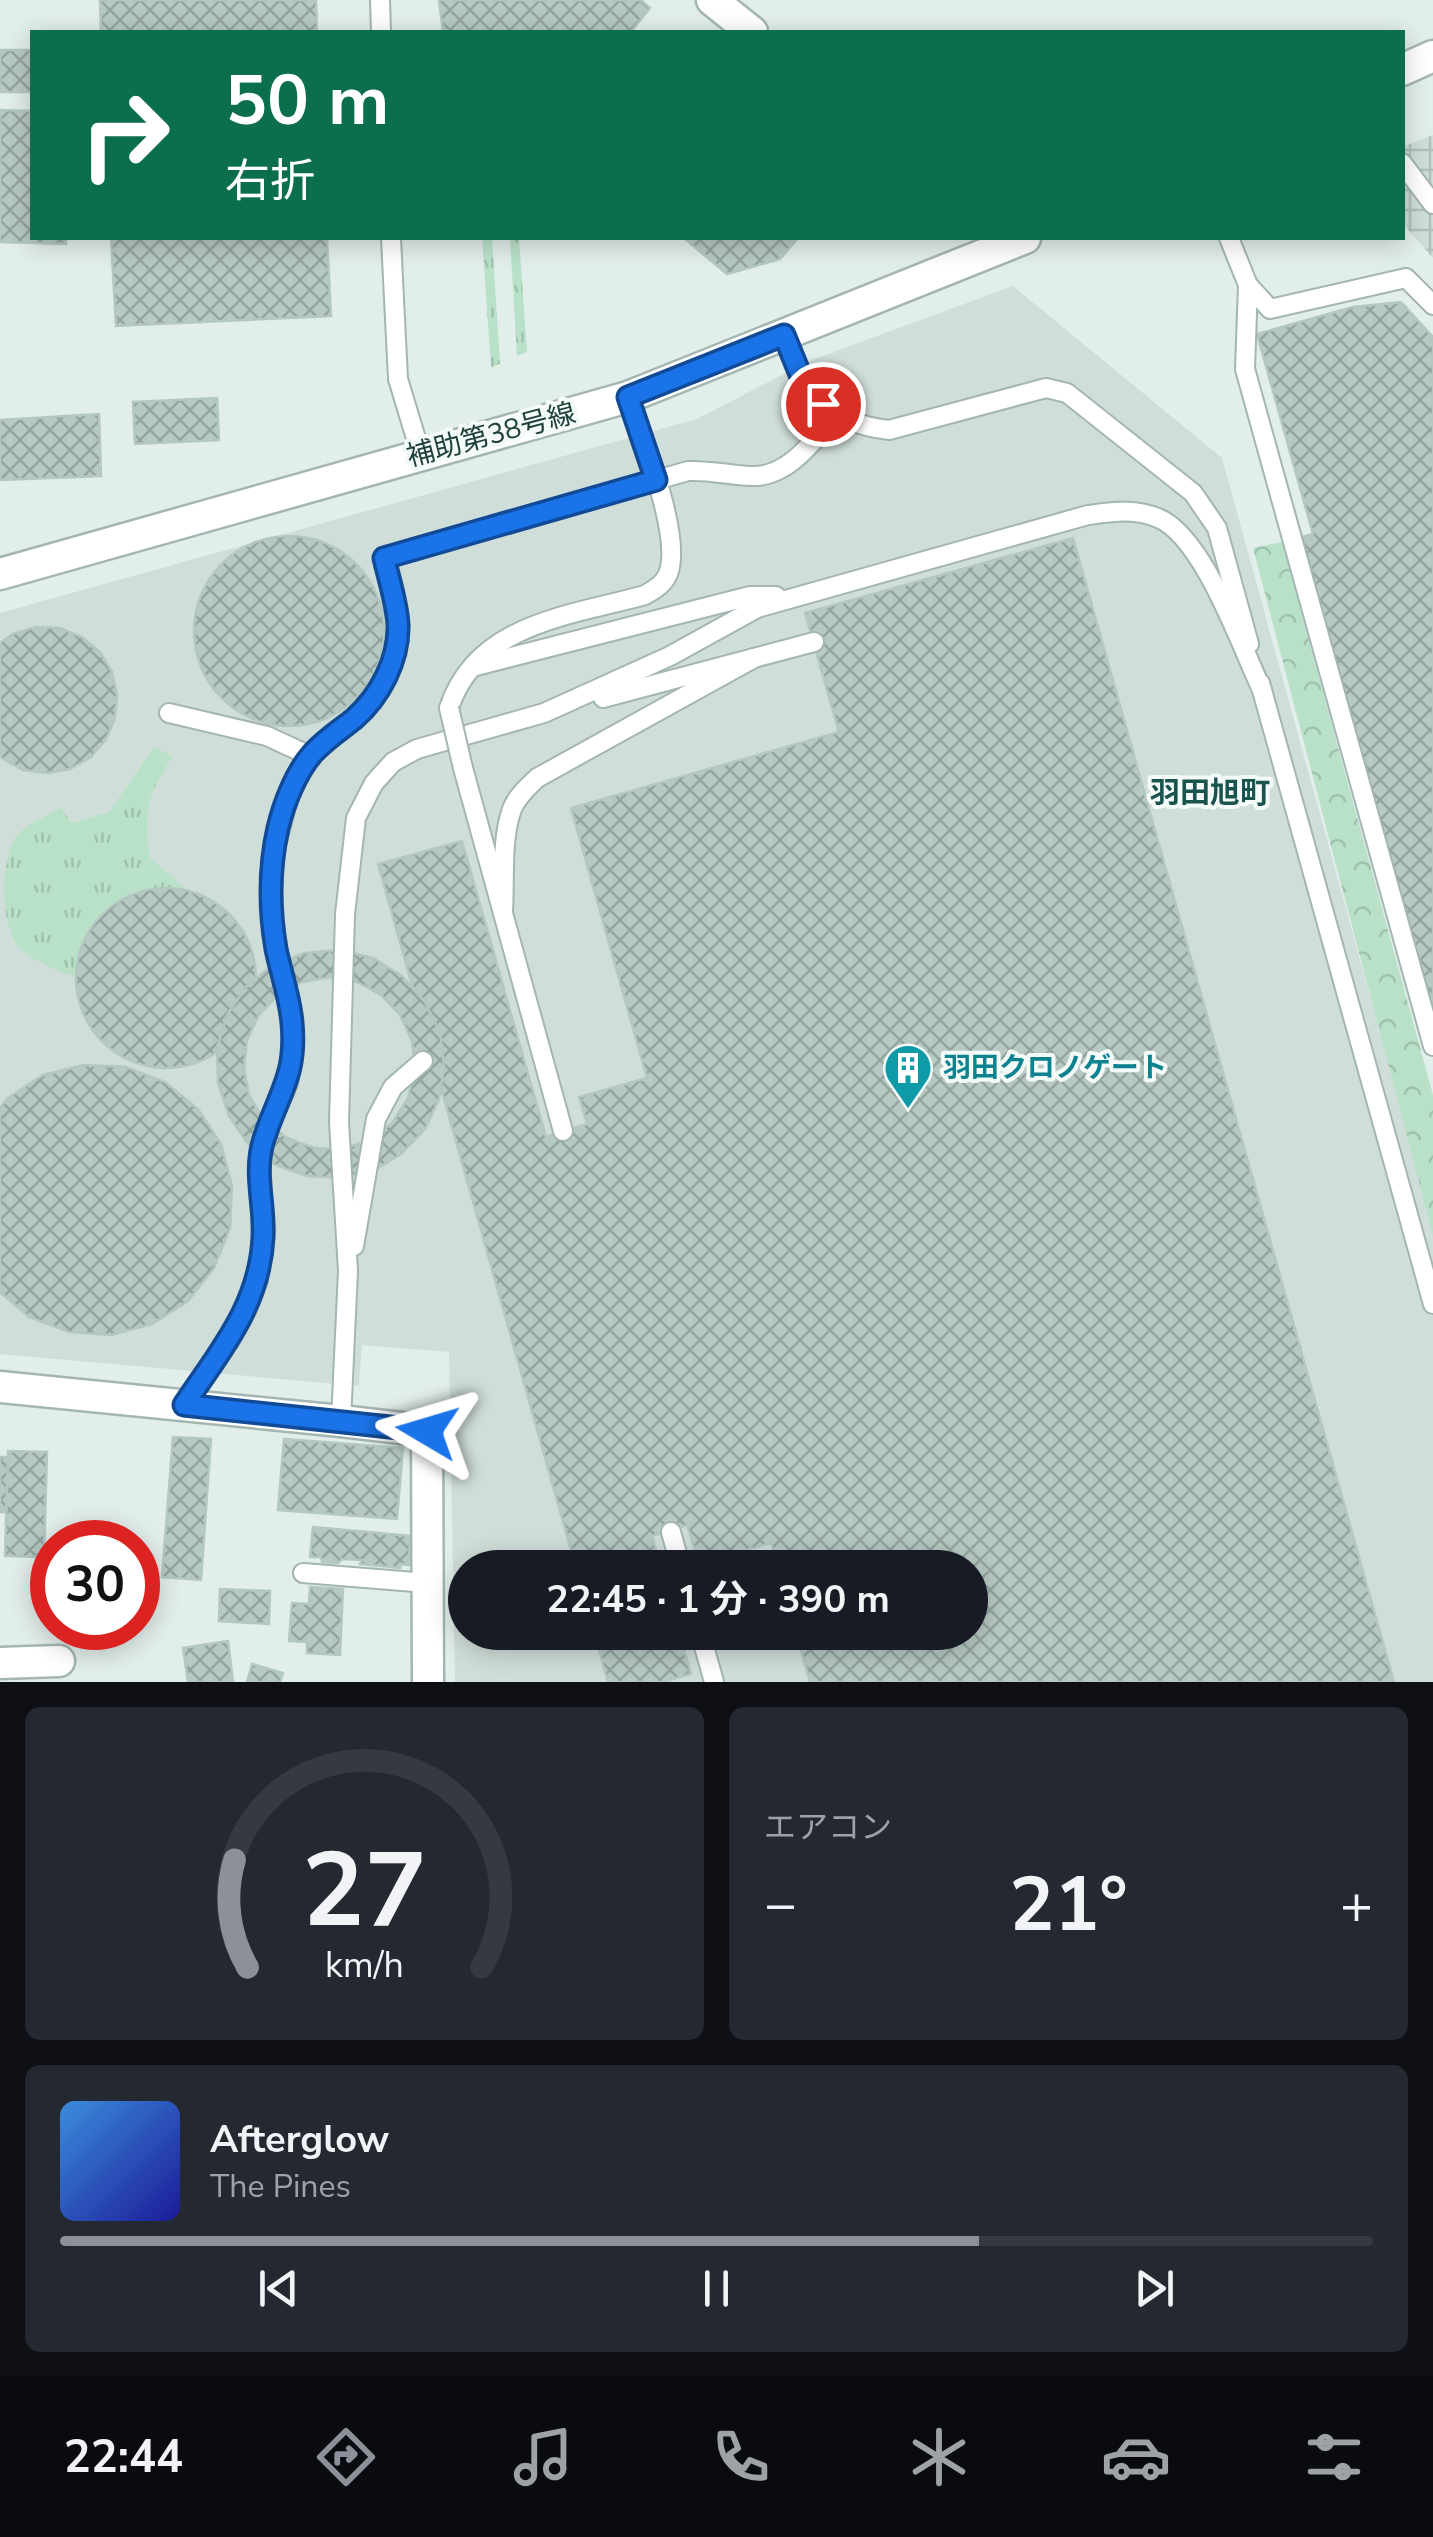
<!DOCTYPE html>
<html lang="ja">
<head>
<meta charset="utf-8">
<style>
  :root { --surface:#171b24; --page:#242831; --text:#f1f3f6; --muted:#9ea1a6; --line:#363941; --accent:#8c9099 }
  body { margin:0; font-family:"Nunito Sans","Noto Sans JP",sans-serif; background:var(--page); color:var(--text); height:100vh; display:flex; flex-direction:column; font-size:38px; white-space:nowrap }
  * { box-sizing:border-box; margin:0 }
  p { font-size:32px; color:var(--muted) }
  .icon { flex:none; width:55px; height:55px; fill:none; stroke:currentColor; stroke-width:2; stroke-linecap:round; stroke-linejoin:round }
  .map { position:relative; height:1682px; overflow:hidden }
  .panel { display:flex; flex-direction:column; gap:25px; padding:25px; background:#0d0f14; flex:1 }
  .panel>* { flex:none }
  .top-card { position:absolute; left:30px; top:30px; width:1375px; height:210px; border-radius:0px; box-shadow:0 5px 25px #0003; background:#0b6e4f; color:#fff; overflow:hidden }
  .speed { position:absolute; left:30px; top:1520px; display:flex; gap:20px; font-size:50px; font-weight:700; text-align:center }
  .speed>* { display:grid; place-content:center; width:130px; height:130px; border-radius:50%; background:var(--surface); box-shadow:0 5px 25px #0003; line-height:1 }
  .speed .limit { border:15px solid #d22; background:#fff; color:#111 }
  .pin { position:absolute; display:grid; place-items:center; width:85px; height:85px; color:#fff; margin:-42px; border:5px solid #fff; border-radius:50%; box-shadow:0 2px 10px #0007 }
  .me { position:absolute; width:110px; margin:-55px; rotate:277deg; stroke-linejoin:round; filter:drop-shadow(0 0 8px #0008) }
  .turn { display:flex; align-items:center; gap:35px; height:210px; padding:0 30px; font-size:45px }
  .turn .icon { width:130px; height:130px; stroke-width:2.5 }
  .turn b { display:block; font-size:70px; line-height:85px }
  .big { font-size:75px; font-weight:700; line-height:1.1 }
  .panel .card { flex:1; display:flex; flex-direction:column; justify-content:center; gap:15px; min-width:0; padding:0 35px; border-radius:15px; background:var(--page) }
  .panel .dial { align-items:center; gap:0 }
  .dial svg { height:260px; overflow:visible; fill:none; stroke:var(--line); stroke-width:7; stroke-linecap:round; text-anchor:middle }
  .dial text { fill:var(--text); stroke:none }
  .song { display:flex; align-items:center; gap:30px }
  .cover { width:120px; height:120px; border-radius:15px; background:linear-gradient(135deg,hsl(210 70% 55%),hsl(240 70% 35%)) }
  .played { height:10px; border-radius:5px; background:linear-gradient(90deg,var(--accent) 70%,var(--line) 70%) }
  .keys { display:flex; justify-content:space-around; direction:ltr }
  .heat { display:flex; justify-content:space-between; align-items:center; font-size:55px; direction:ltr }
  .panel .tiles { flex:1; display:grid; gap:25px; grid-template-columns:1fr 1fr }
  .card:last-child { grid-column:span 2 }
  .trip { position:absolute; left:448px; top:1550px; width:540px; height:100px; border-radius:50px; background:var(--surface); box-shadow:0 5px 25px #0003; font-weight:700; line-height:100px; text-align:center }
  .tab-bar { display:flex; height:160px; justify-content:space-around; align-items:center; background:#090b0e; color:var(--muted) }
  .tab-bar .icon { width:70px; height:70px }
  .tab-bar .current { color:var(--accent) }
  .tab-bar b { font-size:45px; color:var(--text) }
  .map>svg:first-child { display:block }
  .built { fill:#d0ded9; fill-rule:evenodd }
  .industrial { fill:url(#industrial-grid) }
  .grass { fill:url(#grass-tufts) }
  .forest { fill:url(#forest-crowns) }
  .building { fill:url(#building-cross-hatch); stroke:#b4c8c2; stroke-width:2.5; fill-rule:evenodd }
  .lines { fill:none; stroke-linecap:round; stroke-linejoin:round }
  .service-casing { stroke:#a4b6b2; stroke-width:22 }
  .minor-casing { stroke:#a4b6b2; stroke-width:35 }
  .tertiary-casing { stroke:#a4b6b2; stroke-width:35 }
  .service { stroke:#fff; stroke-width:18 }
  .minor { stroke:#fff; stroke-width:30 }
  .tertiary { stroke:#fff; stroke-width:30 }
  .service-bridge-casing { stroke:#a4b6b2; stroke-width:22; stroke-linecap:butt }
  .service-bridge { stroke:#fff; stroke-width:18 }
  .route-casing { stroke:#114b97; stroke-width:25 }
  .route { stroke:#1a73e8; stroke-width:18 }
  .labels { text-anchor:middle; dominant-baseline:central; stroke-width:8; stroke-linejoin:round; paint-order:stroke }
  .street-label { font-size:28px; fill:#20403c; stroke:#f3faf7 }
  .culture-label { font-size:28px; font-weight:bold; fill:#0d838f; stroke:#f3faf7; text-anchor:start }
  .neighbourhood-label { font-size:30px; font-weight:bold; fill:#1a544e; stroke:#f3faf7 }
</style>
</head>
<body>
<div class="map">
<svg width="1433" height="1682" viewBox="0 0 1433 1682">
  <defs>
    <pattern id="industrial-grid" width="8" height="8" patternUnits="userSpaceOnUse" patternTransform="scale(2.5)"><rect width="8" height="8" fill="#d0ded9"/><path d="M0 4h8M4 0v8" fill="none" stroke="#b2c0bb"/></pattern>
    <pattern id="grass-tufts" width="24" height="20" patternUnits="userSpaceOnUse" patternTransform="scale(2.5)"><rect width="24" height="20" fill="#b9e1c9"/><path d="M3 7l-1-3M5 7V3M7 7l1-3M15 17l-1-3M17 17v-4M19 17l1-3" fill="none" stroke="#9fc2ae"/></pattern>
    <pattern id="forest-crowns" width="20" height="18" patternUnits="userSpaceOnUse" patternTransform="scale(2.5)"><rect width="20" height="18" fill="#b9e1c9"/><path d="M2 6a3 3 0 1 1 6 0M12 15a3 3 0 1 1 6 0" fill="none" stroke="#9fc2ae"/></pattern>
    <pattern id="building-cross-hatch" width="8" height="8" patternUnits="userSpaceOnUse" patternTransform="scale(2.5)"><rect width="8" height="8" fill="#b7c9c3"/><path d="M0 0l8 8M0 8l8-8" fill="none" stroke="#94a5a0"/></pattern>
  </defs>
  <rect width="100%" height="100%" fill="#e2eeea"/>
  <!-- built -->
  <path class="built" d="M1013,286L1222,458L1433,1225V1682H455L449,1352L362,1345L359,1386L0,1354V613L697,419L809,361ZM465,1568H970V1632H465Z"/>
  <!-- industrial -->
  <polygon class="industrial" points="1433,135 1433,258 1403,224 1402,147"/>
  <!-- grass -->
  <g class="grass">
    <polygon points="482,238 492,238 500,364 491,367"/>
    <polygon points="510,238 519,238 527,352 517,356"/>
    <path d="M154,747L173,756C147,796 143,811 150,858L185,888C146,887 101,897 85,938C80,950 79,965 76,977C56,970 37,963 20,949C0,926 0,865 15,838C24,825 47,816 61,808L72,823L109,812Z"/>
  </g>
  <!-- forest -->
  <polygon class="forest" points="1282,542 1433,1095 1433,1235 1253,548"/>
  <!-- building -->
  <g class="building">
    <polygon points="100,0 316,0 317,32 101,32"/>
    <polygon points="439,0 641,0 650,8 631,32 443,32"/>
    <rect x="0" y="50" width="32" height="42"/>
    <polygon points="0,110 32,111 32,238 66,238 66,244 0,242"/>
    <polygon points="111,238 327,238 331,316 116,326"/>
    <polygon points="684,238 798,238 780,259 727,274"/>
    <polygon points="1401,302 1433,337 1433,1019 1302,537 1313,534 1257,334 1353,307"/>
    <polygon points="217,398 219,440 135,444 133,402"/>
    <polygon points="99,414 101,476 0,480 0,420"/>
    <circle cx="289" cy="631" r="95"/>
    <polygon points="1073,538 1394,1682 810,1682 796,1632 970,1632 970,1568 778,1568 771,1543 699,1564 687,1525 652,1536 661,1568 576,1568 378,864 462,841 546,1137 587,1124 579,1097 647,1078 571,808 839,732 805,613"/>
    <polygon points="36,627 60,628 82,637 100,652 112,672 117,695 115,718 106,739 91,757 70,769 47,773 23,770 0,757 0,643 13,634"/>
    <circle cx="166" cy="978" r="90"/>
    <path d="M339,950L373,958L402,976L425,1002L440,1032L444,1066L439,1099L425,1129L401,1154L373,1171L340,1178L307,1176L275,1165L248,1144L229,1116L218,1083L217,1048L227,1015L246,987L273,965L305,953ZM330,977L357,982L381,995L400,1015L412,1041L415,1069L408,1098L393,1122L370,1140L342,1149L314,1148L287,1138L264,1120L249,1095L244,1068L247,1040L259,1015L278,995L302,982Z"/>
    <polygon points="84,1065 126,1067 165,1082 198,1109 221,1144 232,1186 230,1228 214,1268 188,1301 152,1324 111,1335 69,1332 29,1317 0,1292 0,1108 8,1098 43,1075"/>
    <polygon points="173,1437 211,1439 201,1580 162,1577"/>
    <polygon points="284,1439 403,1448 397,1519 278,1510"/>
    <polygon points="8,1451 47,1452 44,1557 5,1556"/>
    <polygon points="0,1457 8,1457 6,1512 0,1512"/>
    <polygon points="313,1527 410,1536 409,1565 401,1564 400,1568 360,1564 362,1560 342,1559 338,1563 322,1562 321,1557 310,1557"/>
    <polygon points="310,1587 343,1589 340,1655 307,1653 307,1642 289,1641 292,1603 309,1604"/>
    <polygon points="220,1589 270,1591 269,1624 219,1621"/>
    <polygon points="594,1632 679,1632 691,1674 663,1682 608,1682"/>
    <polygon points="228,1641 233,1682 188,1682 183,1648"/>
    <polygon points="252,1664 283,1673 280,1682 247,1682"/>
  </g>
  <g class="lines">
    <!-- service casing -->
    <g class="service-casing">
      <g id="service">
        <polyline points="380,0 381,32"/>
        <polyline points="1402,163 1433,204"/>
        <polyline points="391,238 398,379 421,455"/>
        <polyline points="1229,238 1248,285 1270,309 1406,278 1433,305"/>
        <polyline points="1248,285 1245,369 1433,1046"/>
        <path d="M784,335C805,390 825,423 889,430L1046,388L1067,393L1193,493L1217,528L1249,644"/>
        <polyline points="476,666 750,596 776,596"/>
        <polyline points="1260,683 1433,1304"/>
        <polyline points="603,698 814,642"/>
        <path d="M449,708C477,623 570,616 645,595C655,589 663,585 668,574C683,537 642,437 628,397"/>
        <polyline points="169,713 267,736 310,756"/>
        <polyline points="463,768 563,1131"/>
        <path d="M503,912C505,880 501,839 512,809C517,796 528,787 537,778L754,658"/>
        <polyline points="354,1246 376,1119 393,1087 423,1061"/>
        <path d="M184,1405L230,1340L246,1311L258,1280L264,1231L259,1164L264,1138L288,1083L292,1052V1021L276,945L270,889L273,857L289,795L310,756L357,717L383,685L395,650L398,628L384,558L688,471C710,470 729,475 751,476C789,478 815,438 838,413"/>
        <path d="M341,1421L348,1271L339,1122L345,914L356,818L374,783L393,762L417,749L544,713L670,656L757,608L1088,515C1112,512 1135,508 1158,518C1203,536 1241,646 1262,690"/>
        <polyline points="671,1532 681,1568"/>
        <polyline points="303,1573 427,1583"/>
        <polyline points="700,1632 714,1682"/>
      </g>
    </g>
    <!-- minor casing -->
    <g class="minor-casing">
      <g id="minor">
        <polyline points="712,0 752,32"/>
        <polyline points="1402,70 1433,56"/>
        <polyline points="341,1421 427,1431 428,1682"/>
        <polyline points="0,1663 59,1661"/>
      </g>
    </g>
    <!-- tertiary casing -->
    <g class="tertiary-casing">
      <g id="tertiary">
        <polyline points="0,574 628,397 1025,238"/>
        <polyline points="0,1387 341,1421"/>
      </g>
    </g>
    <!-- service -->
    <use href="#service" class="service"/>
    <!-- minor -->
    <use href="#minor" class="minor"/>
    <!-- tertiary -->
    <use href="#tertiary" class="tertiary"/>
    <!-- service-bridge casing -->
    <g class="service-bridge-casing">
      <polyline id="service-bridge" points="449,708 463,768"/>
    </g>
    <!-- service-bridge -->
    <use href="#service-bridge" class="service-bridge"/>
  </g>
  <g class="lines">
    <!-- route casing -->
    <g class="route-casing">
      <path id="route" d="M427,1431L184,1405C220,1351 260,1305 263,1237C265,1204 253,1172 264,1139C278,1094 297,1076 292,1023C290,998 281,973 276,949C269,908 269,868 278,828C284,803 296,772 313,753C326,739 340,730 354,719C380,696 399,660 398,625C397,603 389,580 384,558L656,480L628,397L784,335L802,379L823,404"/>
    </g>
    <!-- route -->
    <use href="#route" class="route"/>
  </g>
  <!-- icons -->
  <defs>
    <g id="building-pin" transform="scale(2.5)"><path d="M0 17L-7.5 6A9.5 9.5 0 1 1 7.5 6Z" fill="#0f9aa8" stroke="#f3faf7"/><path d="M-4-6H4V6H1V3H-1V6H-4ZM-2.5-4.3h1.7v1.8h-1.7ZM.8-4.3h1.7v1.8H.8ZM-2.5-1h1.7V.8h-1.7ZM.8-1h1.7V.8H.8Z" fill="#fff"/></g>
  </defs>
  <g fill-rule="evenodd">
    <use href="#building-pin" x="908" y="1068"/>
  </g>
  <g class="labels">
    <!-- street labels -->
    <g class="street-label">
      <text transform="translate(491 435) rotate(-15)">補助第38号線</text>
    </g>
    <!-- culture labels -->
    <g class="culture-label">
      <text x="943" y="1068">羽田クロノゲート</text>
    </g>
    <!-- neighbourhood labels -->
    <g class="neighbourhood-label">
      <text x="1210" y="793">羽田旭町</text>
    </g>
  </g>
</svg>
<div class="speed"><div class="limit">30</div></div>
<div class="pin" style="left:823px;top:404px;background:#d93025"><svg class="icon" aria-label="arrive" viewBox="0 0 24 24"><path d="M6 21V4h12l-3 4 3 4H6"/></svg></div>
<svg class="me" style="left:427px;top:1431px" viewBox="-20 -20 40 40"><path d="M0-17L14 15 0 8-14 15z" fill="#1a73e8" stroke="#fff" stroke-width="4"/></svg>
<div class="trip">22:45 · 1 分 · 390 m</div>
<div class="top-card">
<div class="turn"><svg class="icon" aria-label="right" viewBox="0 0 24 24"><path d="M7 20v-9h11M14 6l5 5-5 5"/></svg><div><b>50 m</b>右折</div></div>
</div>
</div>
<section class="panel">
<div class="tiles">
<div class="card dial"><svg viewBox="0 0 100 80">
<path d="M14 69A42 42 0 1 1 86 69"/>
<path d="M14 69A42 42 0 0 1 10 36" stroke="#8c9099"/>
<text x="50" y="56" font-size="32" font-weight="700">27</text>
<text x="50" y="72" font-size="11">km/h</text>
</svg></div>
<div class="card"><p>エアコン</p>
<div class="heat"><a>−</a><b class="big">21°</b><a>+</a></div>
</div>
<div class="card">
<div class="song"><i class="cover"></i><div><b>Afterglow</b><p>The Pines</p></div></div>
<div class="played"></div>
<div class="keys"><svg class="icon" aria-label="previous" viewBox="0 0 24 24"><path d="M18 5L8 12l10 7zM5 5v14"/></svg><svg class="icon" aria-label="pause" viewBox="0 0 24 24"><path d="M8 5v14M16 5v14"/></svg><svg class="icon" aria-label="next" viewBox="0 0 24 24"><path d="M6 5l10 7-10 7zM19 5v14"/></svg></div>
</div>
</div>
</section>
<nav class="tab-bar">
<b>22:44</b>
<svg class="icon current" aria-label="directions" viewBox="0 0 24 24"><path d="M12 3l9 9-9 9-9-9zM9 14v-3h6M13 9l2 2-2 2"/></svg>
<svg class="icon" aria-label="music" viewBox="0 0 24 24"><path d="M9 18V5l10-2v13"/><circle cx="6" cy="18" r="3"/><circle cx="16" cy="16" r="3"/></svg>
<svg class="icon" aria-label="phone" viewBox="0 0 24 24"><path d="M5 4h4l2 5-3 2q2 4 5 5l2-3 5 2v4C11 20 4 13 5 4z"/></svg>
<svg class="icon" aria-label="climate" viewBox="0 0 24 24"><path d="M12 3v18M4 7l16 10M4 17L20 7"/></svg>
<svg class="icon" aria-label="car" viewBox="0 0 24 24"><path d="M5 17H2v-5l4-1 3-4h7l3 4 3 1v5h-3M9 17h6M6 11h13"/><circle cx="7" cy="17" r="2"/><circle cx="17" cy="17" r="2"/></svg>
<svg class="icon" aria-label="filters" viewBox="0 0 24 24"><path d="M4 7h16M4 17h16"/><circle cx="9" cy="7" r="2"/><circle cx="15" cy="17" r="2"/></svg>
</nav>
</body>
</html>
